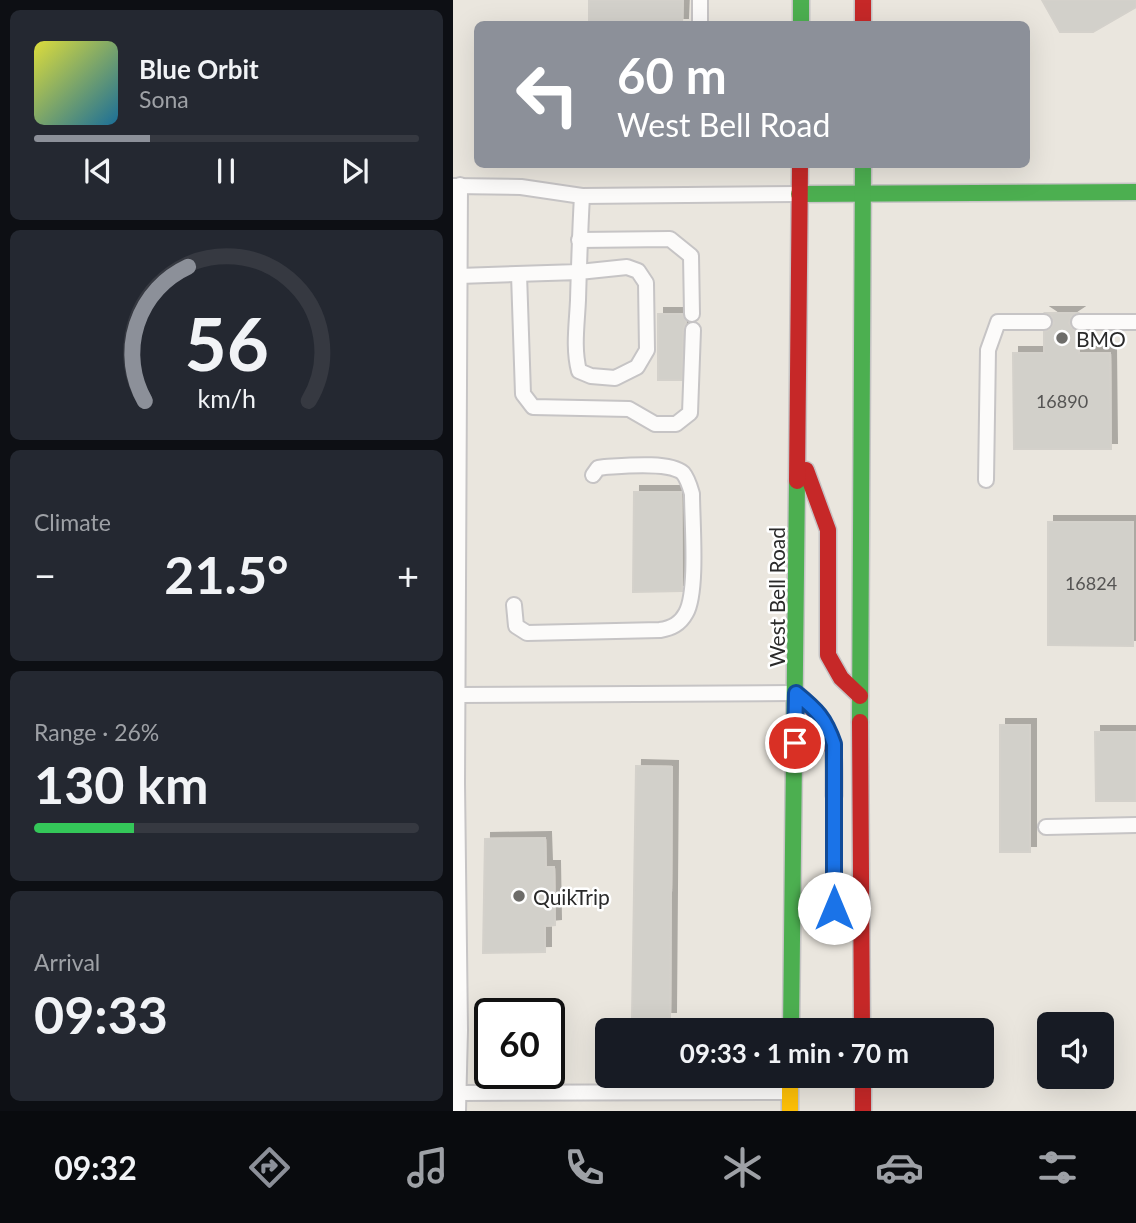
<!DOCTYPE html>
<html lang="en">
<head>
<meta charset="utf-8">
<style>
  :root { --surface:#171b24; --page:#242831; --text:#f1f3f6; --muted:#9ea1a6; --line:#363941; --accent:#8c9099 }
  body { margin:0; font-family:Lato,sans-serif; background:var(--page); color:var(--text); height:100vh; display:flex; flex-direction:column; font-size:26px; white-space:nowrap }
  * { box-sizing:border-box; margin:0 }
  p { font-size:23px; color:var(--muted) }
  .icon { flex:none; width:38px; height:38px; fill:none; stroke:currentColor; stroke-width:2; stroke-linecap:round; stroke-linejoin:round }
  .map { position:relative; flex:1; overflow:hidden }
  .details { display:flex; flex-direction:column; gap:10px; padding:10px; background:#0d0f14; width:453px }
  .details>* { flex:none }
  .banner { position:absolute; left:21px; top:21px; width:556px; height:147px; border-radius:10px; box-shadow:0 7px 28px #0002; background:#8c9099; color:#fff; overflow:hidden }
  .controls { position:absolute; left:584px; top:1012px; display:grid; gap:14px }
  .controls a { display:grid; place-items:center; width:77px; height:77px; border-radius:10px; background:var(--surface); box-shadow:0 7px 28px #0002; font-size:35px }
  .speed { position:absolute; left:21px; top:998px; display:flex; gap:14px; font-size:35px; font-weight:700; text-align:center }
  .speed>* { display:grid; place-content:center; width:91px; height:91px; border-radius:50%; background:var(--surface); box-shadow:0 7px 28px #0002; line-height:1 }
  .speed .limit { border:4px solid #111; border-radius:10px; background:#fff; color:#111 }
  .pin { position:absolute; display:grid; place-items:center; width:60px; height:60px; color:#fff; margin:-30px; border:4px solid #fff; border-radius:50%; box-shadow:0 2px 7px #0007 }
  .me { position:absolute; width:77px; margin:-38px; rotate:0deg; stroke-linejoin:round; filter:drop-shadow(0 0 5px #0008) }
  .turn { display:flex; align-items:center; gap:24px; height:147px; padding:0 28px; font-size:32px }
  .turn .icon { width:91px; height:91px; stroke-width:2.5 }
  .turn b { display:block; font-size:49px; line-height:60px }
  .big { font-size:52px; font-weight:700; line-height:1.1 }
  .details .tile { flex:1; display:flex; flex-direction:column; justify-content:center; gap:10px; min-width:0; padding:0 24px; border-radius:10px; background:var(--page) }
  .details .dial { align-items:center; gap:0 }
  .dial svg { height:182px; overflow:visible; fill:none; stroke:var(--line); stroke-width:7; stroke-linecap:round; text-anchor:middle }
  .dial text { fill:var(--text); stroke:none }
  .song { display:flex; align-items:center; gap:21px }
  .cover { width:84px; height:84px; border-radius:10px; background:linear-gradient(135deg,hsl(60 70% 55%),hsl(200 70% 35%)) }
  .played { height:7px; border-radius:4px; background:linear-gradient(90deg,var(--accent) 30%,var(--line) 30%) }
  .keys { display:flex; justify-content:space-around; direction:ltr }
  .heat { display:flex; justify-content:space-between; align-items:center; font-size:38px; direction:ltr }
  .charge { height:10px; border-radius:5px; background:linear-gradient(90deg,#34c759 26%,var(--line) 0) }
  .trip { position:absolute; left:142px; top:1018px; width:399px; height:70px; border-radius:10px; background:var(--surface); box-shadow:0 7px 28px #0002; font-weight:700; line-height:70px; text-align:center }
  .dock { display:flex; height:112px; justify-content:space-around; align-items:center; background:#090b0e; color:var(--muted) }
  .dock .icon { width:49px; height:49px }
  .dock .on { color:var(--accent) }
  .dock b { font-size:32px; color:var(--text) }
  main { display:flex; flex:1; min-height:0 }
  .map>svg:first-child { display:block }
  .building { fill:#d2d0ca; stroke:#d4d1cb; stroke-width:2; filter:url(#shadow) }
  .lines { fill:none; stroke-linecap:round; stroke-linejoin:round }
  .lane-casing { stroke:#c6c4c5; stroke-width:18 }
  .fast-casing { stroke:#c6c4c5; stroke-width:19 }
  .slow-casing { stroke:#c6c4c5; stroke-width:19 }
  .jam-casing { stroke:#c6c4c5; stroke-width:19 }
  .lane { stroke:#fcfbfa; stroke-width:14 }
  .fast { stroke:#4caf50; stroke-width:16 }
  .slow { stroke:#ffc107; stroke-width:16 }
  .jam { stroke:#c62828; stroke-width:16 }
  .route-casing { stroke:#114b97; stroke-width:18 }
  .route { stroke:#1a73e8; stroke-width:12 }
  .poi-dot { fill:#6d6c69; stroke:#fff; stroke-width:2.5 }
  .labels { text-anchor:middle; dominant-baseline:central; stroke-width:5; stroke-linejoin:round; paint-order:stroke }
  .number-label { font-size:18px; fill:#555453 }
  .poi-label { font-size:21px; fill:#2a2a2a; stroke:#fff; text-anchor:start }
  .street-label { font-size:21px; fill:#2a2a2a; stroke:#fff }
</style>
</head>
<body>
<main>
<section class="details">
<div class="tile">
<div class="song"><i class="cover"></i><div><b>Blue Orbit</b><p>Sona</p></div></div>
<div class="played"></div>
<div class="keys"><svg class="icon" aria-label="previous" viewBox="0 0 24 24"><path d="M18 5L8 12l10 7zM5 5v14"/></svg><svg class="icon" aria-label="pause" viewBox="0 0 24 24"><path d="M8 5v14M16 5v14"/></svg><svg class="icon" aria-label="next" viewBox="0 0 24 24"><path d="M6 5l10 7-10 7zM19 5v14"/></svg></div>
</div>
<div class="tile dial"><svg viewBox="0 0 100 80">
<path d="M14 69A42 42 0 1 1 86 69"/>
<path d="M14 69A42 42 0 0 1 33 10" stroke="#8c9099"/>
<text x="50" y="56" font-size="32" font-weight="700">56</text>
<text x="50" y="72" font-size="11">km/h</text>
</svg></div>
<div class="tile"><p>Climate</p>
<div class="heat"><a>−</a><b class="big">21.5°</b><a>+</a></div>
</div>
<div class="tile"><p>Range · 26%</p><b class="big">130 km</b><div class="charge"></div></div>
<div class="tile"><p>Arrival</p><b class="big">09:33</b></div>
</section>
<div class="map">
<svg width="683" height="1111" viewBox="0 0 683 1111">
  <defs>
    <filter id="shadow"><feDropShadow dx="6" dy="-6" stdDeviation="0" flood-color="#0004"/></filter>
  </defs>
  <rect width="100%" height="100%" fill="#eae6de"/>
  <!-- building -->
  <g class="building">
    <polygon points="136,0 230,0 229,24 136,24"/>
    <polygon points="589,0 683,0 683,7 640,32 607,32"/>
    <polygon points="593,313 624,313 618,317 616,323 621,330 626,332 626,353 657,353 658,449 561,449 560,353 591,353 591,332 596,330 601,323 599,317"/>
    <polygon points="205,314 229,314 233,322 230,330 229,380 205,380"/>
    <polygon points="181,492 228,492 229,591 180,592"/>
    <polygon points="595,522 680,522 680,646 595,645"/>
    <rect x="547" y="725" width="30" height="127"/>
    <polygon points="642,732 683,732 683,801 643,801"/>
    <polygon points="183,766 219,767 217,1018 179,1018"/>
    <polygon points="92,838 93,867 101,867 102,925 92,926 92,952 30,953 32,839"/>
  </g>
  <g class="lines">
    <!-- lane casing -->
    <g class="lane-casing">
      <g id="lane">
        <polyline points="247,24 247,0"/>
        <polyline points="0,186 68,187 129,196 344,194"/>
        <polyline points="126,240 217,239 238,256 239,314"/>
        <polyline points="66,274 70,394 80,407 176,409 202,424 223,424 237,413 240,330"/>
        <path d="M6,276L126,272L174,267L185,271L193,283L194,350L184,367L162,378L138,376L126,371C120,348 124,324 125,300C126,265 127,231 129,196"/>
        <polyline points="626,322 683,322"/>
        <polyline points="533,480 535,350 545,322 591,322"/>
        <path d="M61,605L63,626L74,633L207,630C219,628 227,624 233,613C245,592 239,521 239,494C237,487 235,479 230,473C216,461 170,466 152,467L145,468L140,475"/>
        <polyline points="6,695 340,693"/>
        <polyline points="593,827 683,825"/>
        <polyline points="5,1093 336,1092"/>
        <polyline points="5,1111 7,1030 4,783 7,185"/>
      </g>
    </g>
    <!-- fast casing -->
    <g class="fast-casing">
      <g id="fast">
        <polyline points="348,0 348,24"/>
        <polyline points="346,194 683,192"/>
        <polyline points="407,722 410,164"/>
        <polyline points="338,1031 344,481"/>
      </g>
    </g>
    <!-- slow casing -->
    <g class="slow-casing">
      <polyline id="slow" points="337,1076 337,1111"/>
    </g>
    <!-- jam casing -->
    <g class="jam-casing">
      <g id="jam">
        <polyline points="410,0 410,24"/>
        <polyline points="353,470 375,530 375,655 388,678 407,696"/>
        <polyline points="344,481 347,164"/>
        <path d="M343,693C384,729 381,745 381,796"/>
        <polyline points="407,722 409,1031"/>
        <polyline points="410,1076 410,1111"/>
      </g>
    </g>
    <!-- lane -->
    <use href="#lane" class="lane"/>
    <!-- fast -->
    <use href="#fast" class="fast"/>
    <!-- slow -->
    <use href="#slow" class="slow"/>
    <!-- jam -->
    <use href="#jam" class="jam"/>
  </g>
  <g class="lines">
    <!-- route casing -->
    <g class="route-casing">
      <path id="route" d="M342,743L343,693C364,710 372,718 381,744V908"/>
    </g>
    <!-- route -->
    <use href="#route" class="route"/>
  </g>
  <!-- markers -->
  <g class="poi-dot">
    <circle cx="609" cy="338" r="7"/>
    <circle cx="66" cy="896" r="7"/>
  </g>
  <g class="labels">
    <!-- number labels -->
    <g class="number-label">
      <text x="609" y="401">16890</text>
      <text x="638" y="583">16824</text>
    </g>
    <!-- poi labels -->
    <g class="poi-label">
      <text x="623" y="338">BMO</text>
      <text x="80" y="896">QuikTrip</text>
    </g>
    <!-- street labels -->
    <g class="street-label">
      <text transform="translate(323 597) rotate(-90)">West Bell Road</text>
    </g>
  </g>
</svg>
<div class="controls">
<a><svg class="icon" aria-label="sound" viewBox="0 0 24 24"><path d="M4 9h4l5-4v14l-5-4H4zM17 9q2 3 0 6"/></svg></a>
</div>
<div class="speed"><div class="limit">60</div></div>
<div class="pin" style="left:342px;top:743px;background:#d93025"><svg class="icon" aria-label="arrive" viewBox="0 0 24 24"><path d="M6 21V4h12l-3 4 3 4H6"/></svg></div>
<svg class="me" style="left:381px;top:908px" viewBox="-20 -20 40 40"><circle r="19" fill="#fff"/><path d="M0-13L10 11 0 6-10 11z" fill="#1a73e8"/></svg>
<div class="trip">09:33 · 1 min · 70 m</div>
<div class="banner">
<div class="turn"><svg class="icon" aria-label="left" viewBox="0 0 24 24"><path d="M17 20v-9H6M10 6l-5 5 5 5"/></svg><div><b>60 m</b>West Bell Road</div></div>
</div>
</div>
</main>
<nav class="dock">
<b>09:32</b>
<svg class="icon on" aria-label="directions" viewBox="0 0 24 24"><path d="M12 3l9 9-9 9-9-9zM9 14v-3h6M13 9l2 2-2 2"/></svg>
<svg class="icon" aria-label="music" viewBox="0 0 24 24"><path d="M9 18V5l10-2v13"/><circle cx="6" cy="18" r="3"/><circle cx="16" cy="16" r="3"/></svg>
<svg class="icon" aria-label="phone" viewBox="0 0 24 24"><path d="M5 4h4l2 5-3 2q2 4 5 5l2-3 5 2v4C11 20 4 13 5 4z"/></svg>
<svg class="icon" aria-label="climate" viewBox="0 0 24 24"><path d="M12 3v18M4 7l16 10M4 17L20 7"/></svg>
<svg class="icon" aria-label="car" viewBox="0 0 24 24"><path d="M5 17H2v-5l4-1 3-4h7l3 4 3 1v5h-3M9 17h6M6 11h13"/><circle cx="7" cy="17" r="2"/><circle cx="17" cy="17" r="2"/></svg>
<svg class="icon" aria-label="filters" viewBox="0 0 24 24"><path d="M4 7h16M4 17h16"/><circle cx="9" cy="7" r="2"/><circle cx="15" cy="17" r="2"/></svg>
</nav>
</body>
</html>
